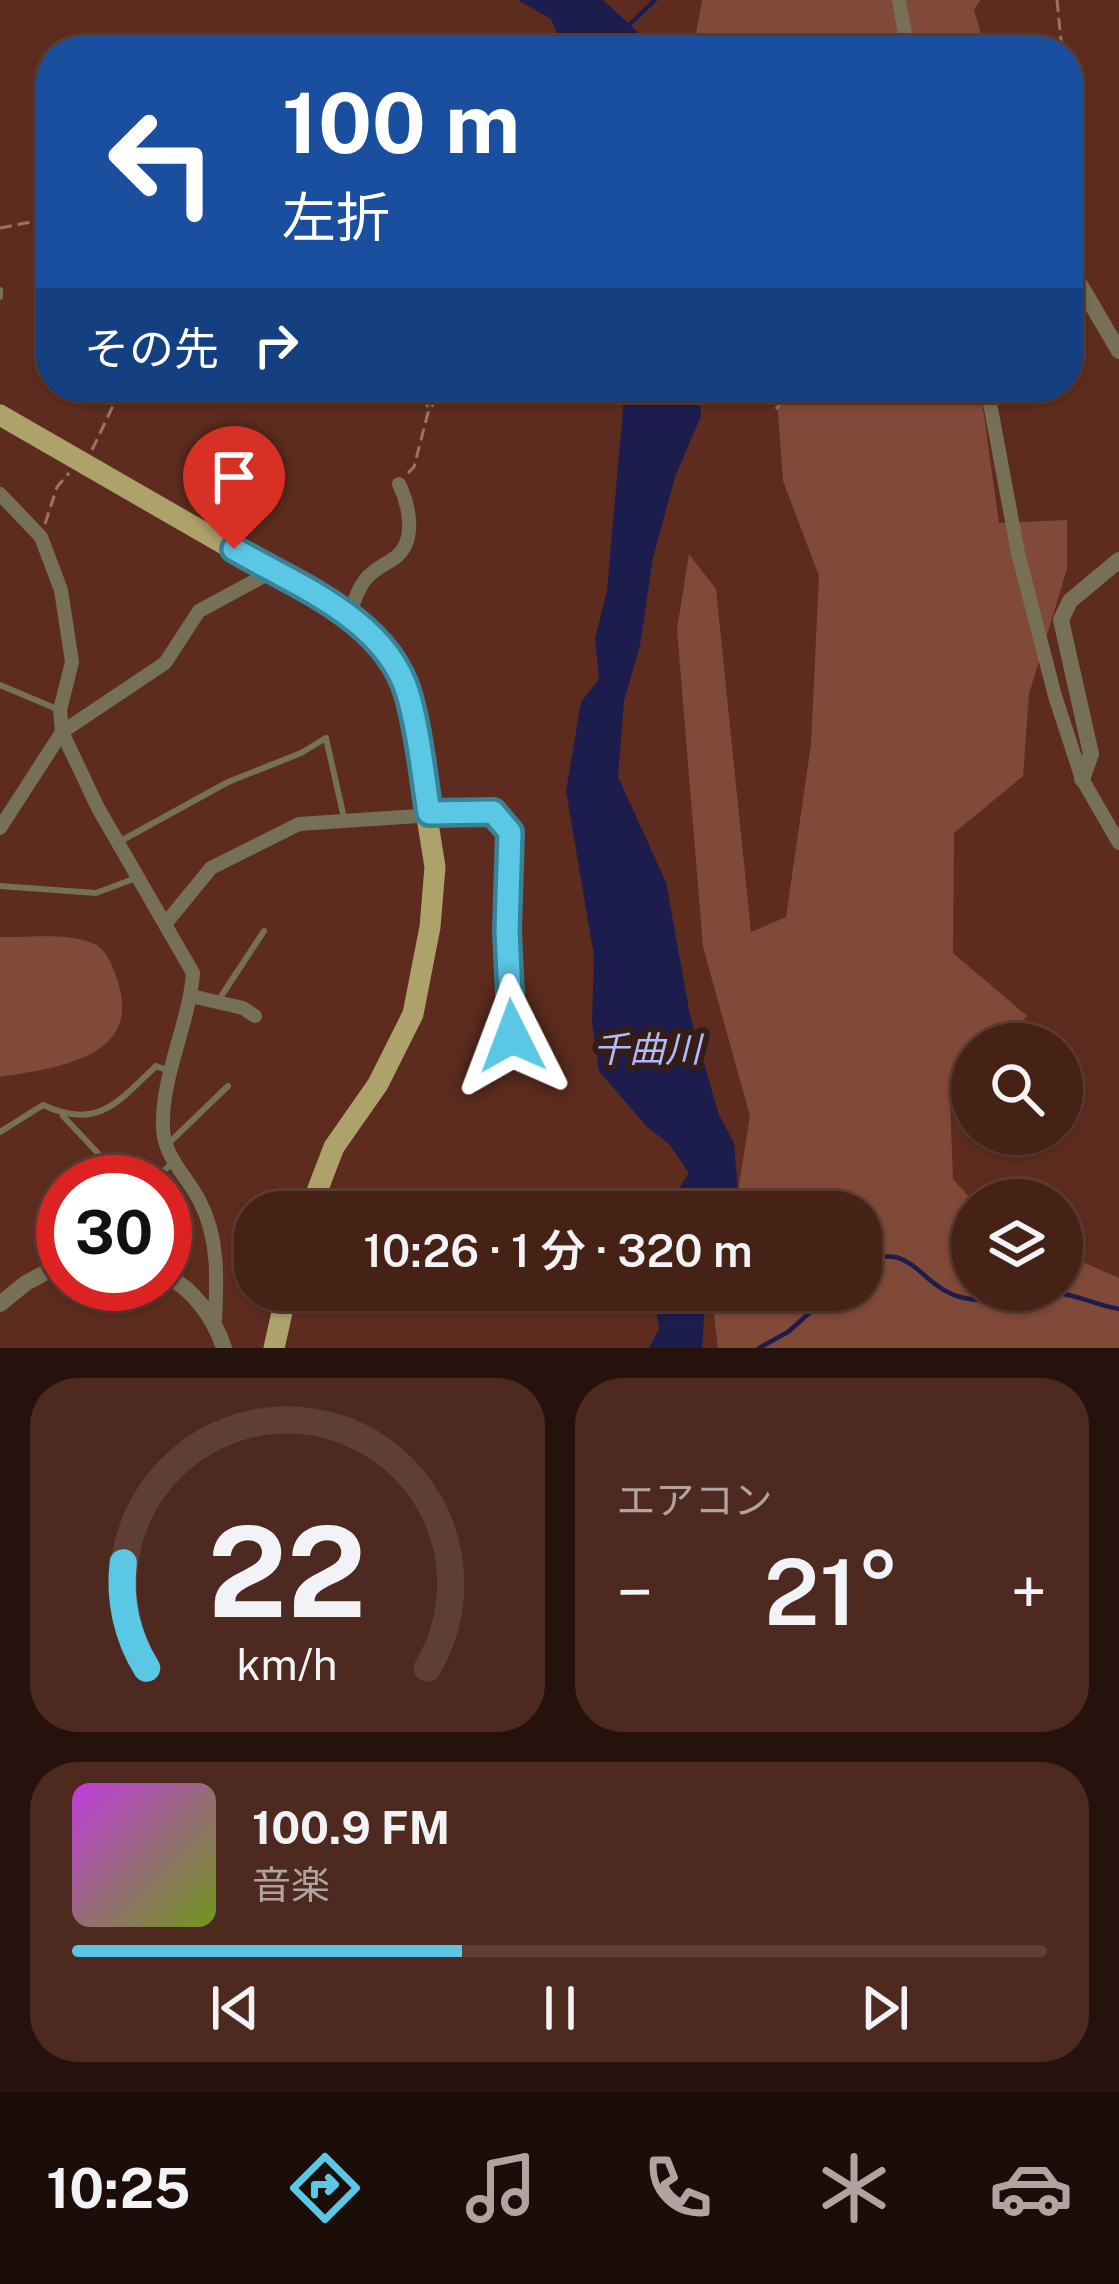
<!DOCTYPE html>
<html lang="ja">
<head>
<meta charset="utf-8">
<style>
  :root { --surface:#462116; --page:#4d291f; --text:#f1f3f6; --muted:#b0a3a1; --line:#5e3e35; --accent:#5ac8e5 }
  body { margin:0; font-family:"Public Sans","Noto Sans JP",sans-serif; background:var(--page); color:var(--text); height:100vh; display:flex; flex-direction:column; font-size:45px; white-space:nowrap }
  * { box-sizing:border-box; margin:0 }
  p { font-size:39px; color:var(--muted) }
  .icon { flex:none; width:66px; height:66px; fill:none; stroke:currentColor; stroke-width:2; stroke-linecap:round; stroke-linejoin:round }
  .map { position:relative; height:1348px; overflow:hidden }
  .side { display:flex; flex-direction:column; gap:30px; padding:30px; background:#26120c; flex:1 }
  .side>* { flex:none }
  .guide { position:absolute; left:36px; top:36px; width:1047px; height:366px; border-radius:48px; box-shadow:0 3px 9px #0004,0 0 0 3px var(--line); background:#1a4fa0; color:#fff; overflow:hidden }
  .tools { position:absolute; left:951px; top:1023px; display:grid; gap:24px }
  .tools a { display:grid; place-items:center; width:132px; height:132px; border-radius:50%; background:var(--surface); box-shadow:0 3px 9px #0004,0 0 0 3px var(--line); font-size:60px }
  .speed { position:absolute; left:36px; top:1155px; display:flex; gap:24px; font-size:60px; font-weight:700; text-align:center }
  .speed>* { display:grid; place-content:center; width:156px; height:156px; border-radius:50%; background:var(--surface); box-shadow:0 3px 9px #0004,0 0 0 3px var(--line); line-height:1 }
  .speed .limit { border:18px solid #d22; background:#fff; color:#111 }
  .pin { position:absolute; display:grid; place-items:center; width:102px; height:102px; color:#fff; margin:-123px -51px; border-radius:50% 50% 50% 0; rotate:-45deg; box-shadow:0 0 12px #0007 }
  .pin .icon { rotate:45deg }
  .me { position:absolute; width:132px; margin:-66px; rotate:357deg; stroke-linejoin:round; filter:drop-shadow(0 0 9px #0008) }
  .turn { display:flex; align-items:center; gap:42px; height:252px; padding:0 48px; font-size:54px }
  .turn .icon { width:156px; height:156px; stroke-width:2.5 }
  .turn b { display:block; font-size:84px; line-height:102px }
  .then { display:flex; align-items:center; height:114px; padding:0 48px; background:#0003; gap:24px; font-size:45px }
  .big { font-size:90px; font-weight:600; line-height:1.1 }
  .side .tile { flex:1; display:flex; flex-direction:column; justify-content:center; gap:18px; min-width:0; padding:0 42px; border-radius:48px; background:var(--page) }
  .side .dial { align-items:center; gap:0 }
  .dial svg { height:312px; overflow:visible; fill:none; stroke:var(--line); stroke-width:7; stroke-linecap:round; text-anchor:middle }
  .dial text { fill:var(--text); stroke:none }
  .song { display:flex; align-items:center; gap:36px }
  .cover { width:144px; height:144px; border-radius:18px; background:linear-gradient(135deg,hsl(290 70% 55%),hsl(80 70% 35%)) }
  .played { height:12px; border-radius:6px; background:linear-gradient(90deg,var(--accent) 40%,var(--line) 40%) }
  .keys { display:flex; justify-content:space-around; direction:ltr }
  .heat { display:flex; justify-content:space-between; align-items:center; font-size:66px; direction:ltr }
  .side .tiles { flex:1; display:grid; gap:30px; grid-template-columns:1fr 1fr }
  .tile:last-child { grid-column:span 2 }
  .trip { position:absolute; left:234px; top:1191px; width:648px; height:120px; border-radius:48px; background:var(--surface); box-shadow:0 3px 9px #0004,0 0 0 3px var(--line); font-weight:600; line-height:120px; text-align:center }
  .menu { display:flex; height:192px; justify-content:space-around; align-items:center; background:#1c0d09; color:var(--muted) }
  .menu .icon { width:84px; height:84px }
  .menu .active { color:var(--accent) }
  .menu b { font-size:54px; color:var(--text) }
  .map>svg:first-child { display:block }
  .green { fill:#814938 }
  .water { fill:#1c1d4d }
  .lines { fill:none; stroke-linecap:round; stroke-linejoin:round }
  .stream { stroke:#1c1d4d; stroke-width:4.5 }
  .path { stroke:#9c7266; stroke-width:3; stroke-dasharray:12 6; stroke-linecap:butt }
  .service { stroke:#767056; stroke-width:6 }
  .minor { stroke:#767056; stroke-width:14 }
  .tertiary { stroke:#767056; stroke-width:16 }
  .primary { stroke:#aea26b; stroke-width:21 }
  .route-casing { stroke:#3a8295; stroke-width:30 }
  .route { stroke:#5ac8e5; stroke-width:21 }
  .labels { text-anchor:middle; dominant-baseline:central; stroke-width:12; stroke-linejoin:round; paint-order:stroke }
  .water-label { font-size:36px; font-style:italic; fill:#b1bafc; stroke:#331d16 }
</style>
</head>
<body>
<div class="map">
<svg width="1119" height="1348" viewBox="0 0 1119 1348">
  <rect width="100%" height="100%" fill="#5d2c1e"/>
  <!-- green -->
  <g class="green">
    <polygon points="702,0 980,0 974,10 986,51 693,51"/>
    <polygon points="776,387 980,387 999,523 1067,520 1067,569 1029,694 1023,776 954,833 953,953 1027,1016 1001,1044 972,1044 972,1075 950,1098 953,1179 972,1200 972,1290 1062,1290 1062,1253 1119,1278 1119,1348 718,1348 711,1290 861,1290 861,1212 729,1212 738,1191 750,1116 703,947 677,629 689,554 716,589 751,932 786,917 811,744 819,576 783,481"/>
    <path d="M0,937C28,938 68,932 94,944C108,950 113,968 118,982C143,1060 52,1068 0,1077Z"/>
  </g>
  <!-- water -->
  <g class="water">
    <polygon points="518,0 603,0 637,31 644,51 565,51 551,19"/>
    <polygon points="625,387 700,387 701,416 675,477 653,558 640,645 624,701 618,777 666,882 690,1015 719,1115 734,1143 738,1192 729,1212 664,1212 689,1173 669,1144 647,1127 599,1071 592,1023 594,956 566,791 581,702 599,679 595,639 607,590"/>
    <polygon points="654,1290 706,1290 702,1348 649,1348 659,1329"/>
  </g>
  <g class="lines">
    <!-- stream -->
    <g class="stream">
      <polyline points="629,25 655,0"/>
      <path d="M861,1266C910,1236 919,1286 960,1297C992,1306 1024,1291 1055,1293C1077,1294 1097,1306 1119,1309"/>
      <polyline points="759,1348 788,1332 835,1290"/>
    </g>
    <!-- path -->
    <g class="path">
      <polyline points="1057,0 1062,51"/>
      <polyline points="865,51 874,42 888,51"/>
      <polyline points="0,228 51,218"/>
      <polyline points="1068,230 1073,264"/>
      <polyline points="415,387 428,407"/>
      <polyline points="776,409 795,387"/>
      <polyline points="92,450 122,387"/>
      <polyline points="408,473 414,467 429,409 450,387"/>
      <polyline points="45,524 57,487 69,473"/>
    </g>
    <!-- service -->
    <g class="service">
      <polyline points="0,290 0,297"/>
      <polyline points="0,685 57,709"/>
      <polyline points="117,843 228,782 301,753 326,738 344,818"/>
      <polyline points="0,886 96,893 136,878"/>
      <polyline points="220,998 264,931"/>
      <polyline points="63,1116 125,1182"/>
      <path d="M0,1132L43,1105C98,1131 119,1101 156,1066L171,1072"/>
      <polyline points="170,1142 228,1086"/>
      <polyline points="149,1182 173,1163"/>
    </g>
    <!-- minor -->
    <g class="minor">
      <polyline points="899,0 908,51"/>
      <polyline points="987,387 1018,553 1055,696 1082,779 1119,843"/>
      <path d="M0,494L41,537L61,590L72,662L60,710L62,732L98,808L193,973C189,1025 161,1076 163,1128C164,1158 188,1177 200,1202C219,1238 217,1281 215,1320"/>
      <path d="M349,616C353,604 357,590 365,580C373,569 385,565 396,557C417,540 409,505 399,484"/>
      <polyline points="0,828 62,732 165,663 199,611 273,571"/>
      <polyline points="166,923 211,868 299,824 493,811 510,832 507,931 512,1036"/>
      <polyline points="191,996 243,1008 255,1016"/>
    </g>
    <!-- tertiary -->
    <g class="tertiary">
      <polyline points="1075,276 1119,351"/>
      <polyline points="1082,779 1091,754 1061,620 1070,601 1119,560"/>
      <path d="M165,1275C194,1289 214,1318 224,1348"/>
      <polyline points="0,1304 26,1283 63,1263"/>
    </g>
    <!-- primary -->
    <g class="primary">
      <polyline points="0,415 349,616 372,635 394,662 407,692 435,867 430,927 413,1014 378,1084 334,1147 309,1212"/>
      <polyline points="274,1348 287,1290"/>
    </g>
  </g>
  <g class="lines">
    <!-- route casing -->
    <g class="route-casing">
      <path id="route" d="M234,549C296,585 386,619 408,694C419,732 423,774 429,813L493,812L510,832L507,931L512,1036"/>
    </g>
    <!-- route -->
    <use href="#route" class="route"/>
  </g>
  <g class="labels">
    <!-- water labels -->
    <g class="water-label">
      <text x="647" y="1049">千曲川</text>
    </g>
  </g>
</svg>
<div class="tools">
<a><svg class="icon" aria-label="search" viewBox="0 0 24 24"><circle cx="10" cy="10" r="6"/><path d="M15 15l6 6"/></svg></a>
<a><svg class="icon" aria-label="layers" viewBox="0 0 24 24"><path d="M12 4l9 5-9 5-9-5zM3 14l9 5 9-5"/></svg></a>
</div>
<div class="speed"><div class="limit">30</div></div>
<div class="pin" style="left:234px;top:549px;background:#d93025"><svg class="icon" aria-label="arrive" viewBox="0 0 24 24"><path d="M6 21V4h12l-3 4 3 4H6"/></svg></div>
<svg class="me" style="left:512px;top:1036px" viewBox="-20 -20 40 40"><path d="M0-17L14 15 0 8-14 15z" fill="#5ac8e5" stroke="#fff" stroke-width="4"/></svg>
<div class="trip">10:26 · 1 分 · 320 m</div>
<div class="guide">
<div class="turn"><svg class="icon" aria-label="left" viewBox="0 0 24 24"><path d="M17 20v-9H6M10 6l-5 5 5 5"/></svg><div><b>100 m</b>左折</div></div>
<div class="then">その先<svg class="icon" aria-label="right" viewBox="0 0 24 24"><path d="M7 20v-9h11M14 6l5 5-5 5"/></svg></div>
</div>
</div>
<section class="side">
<div class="tiles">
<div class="tile dial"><svg viewBox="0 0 100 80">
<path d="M14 69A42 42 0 1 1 86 69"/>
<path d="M14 69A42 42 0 0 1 8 42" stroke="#5ac8e5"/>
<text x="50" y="56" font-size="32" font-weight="700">22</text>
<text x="50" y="72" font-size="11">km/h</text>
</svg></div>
<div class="tile"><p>エアコン</p>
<div class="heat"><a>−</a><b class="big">21°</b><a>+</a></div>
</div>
<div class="tile">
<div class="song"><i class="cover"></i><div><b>100.9 FM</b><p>音楽</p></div></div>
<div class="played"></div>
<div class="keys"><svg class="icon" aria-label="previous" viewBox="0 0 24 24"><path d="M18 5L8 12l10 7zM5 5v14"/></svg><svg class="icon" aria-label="pause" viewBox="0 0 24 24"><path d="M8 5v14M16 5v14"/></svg><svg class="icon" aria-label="next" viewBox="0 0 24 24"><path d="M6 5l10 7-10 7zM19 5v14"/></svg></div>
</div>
</div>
</section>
<nav class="menu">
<b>10:25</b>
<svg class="icon active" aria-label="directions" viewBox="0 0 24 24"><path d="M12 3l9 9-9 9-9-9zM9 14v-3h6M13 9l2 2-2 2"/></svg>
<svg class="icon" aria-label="music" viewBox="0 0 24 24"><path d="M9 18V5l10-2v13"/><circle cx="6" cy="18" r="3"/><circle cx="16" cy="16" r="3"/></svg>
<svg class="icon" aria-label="phone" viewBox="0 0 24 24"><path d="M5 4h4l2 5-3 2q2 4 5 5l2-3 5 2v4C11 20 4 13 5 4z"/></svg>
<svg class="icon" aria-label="climate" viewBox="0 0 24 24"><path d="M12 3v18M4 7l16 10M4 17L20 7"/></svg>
<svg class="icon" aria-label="car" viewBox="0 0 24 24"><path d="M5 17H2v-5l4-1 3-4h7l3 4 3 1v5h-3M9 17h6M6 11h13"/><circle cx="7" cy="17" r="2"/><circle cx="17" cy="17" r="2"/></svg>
</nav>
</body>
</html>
